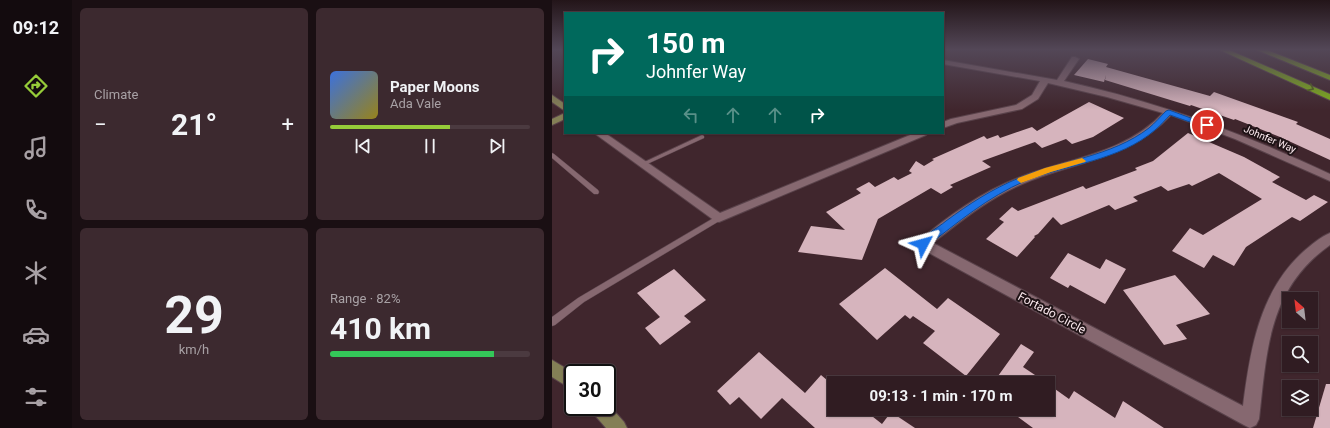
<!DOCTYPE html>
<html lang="en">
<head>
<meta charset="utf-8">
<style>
  :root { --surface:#301c22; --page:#3c292f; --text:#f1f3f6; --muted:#a8a1a5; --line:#4b3a40; --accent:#96cc39 }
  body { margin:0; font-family:Roboto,sans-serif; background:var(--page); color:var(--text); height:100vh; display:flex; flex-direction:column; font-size:15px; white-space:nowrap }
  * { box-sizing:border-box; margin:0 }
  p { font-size:13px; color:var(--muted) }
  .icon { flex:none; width:22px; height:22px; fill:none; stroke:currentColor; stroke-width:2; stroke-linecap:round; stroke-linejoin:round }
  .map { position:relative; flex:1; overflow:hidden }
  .details { display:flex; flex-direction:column; gap:8px; padding:8px; background:#1a0f13; width:480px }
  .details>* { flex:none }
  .top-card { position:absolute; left:12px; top:12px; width:380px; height:122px; border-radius:0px; box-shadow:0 1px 3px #0004,0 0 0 1px var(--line); background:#00695c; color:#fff; overflow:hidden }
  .needle { width:26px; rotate:332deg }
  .tools { position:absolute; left:730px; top:292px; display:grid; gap:8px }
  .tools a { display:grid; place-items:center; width:36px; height:36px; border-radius:0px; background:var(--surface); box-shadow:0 1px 3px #0004,0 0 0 1px var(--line); font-size:20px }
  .speed { position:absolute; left:12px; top:364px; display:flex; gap:8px; font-size:20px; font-weight:700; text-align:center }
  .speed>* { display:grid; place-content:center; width:52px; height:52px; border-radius:50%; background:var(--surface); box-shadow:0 1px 3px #0004,0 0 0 1px var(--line); line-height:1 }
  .speed .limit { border:2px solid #111; border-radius:6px; background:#fff; color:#111 }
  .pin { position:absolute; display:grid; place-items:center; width:34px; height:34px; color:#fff; margin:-17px; border:2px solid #fff; border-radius:50%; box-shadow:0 1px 4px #0007 }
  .me { position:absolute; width:44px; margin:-22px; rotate:51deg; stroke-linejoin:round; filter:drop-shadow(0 0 3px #0008) }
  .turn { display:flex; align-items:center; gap:14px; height:84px; padding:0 16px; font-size:18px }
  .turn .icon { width:52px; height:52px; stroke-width:2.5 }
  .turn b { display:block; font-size:28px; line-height:34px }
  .lanes { display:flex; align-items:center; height:38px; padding:0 16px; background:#0003; justify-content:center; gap:20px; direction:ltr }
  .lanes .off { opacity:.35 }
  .big { font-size:30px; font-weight:700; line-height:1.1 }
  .details .card { flex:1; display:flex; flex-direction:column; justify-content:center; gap:6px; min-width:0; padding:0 14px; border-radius:6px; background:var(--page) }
  .details .dial { align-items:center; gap:0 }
  .dial b { font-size:52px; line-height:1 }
  .song { display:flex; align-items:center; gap:12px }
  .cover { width:48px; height:48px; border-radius:6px; background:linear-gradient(135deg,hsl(220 70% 55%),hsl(50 70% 35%)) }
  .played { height:4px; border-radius:2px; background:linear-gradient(90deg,var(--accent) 60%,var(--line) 60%) }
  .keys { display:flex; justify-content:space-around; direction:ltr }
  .heat { display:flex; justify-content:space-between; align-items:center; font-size:22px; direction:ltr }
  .charge { height:6px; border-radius:3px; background:linear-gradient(90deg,#34c759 82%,var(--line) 0) }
  .details .tiles { flex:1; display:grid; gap:8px; grid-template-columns:repeat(2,1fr) }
  .trip { position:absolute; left:275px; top:376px; width:228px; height:40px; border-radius:0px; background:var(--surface); box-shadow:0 1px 3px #0004,0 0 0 1px var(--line); font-weight:700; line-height:40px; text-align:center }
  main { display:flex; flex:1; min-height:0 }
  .tabs { display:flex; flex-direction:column; width:72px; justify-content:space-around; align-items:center; background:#130b0e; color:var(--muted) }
  .tabs .icon { width:28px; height:28px }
  .tabs .active { color:var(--accent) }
  .tabs b { font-size:18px; color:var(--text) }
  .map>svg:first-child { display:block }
  .building { fill:#d6b4bd }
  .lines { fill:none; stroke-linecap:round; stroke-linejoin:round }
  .lane-casing { stroke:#59424a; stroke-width:1 }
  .street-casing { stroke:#59424a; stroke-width:2 }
  .secondary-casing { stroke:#59424a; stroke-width:2 }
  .highway-casing { stroke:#59424a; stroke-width:2 }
  .lane { fill:#866870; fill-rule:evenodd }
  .street { fill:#866870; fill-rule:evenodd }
  .secondary { fill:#847f56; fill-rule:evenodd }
  .highway { fill:#81b518; fill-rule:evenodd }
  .oneway { stroke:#506417 }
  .route { fill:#1a73e8; stroke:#114b97 }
  .slow { fill:#f59e0b }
  .labels { text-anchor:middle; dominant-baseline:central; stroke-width:4; stroke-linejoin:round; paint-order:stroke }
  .far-street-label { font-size:10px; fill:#fae8ed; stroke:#1f1316 }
  .street-label { font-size:12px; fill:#fae8ed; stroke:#1f1316 }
</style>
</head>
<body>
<main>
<nav class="tabs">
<b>09:12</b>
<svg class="icon active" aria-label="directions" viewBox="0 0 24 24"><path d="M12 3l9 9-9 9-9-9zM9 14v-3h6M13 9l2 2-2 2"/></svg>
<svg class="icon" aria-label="music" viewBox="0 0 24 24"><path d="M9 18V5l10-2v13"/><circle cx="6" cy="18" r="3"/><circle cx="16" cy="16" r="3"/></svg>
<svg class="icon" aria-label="phone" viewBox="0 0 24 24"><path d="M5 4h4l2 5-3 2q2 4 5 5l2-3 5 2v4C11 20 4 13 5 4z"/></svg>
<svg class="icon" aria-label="climate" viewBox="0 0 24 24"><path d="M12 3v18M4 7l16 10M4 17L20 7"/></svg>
<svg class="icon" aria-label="car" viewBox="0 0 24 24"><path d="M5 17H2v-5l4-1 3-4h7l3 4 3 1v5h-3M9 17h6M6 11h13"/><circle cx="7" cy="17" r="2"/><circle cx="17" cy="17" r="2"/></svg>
<svg class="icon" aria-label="filters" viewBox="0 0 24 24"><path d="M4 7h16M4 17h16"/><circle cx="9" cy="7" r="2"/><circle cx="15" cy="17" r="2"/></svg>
</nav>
<section class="details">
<div class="tiles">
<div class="card"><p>Climate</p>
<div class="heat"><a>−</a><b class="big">21°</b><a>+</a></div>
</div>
<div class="card">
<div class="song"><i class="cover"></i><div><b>Paper Moons</b><p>Ada Vale</p></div></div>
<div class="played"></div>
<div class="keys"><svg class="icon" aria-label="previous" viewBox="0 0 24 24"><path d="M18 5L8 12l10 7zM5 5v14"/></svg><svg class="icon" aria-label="pause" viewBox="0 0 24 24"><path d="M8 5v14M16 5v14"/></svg><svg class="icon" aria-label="next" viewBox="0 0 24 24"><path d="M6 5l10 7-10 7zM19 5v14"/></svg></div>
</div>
<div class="card dial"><b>29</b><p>km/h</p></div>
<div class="card"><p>Range · 82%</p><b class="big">410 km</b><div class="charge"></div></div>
</div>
</section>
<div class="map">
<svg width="778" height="428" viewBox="0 0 778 428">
  <rect width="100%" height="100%" fill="#40262d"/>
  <!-- building -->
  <g class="building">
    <polygon points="536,59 556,64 554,67 658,96 662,92 746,122 744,124 778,139 778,160 728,137 683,119 682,120 639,105 638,106 553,80 554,75 552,82 522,75"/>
    <polygon points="537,102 572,118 541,137 520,144 514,139 490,148 483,142 430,161 439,167 398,185 401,187 389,194 379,188 326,219 310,260 246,252 259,226 293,230 274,212 309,193 304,189 317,182 323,187 342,177 346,180 360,173 357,171 364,161 372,166 382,160 380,159 432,136 435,139 446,135 448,138 480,127 485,131"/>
    <polygon points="636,133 692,157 728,177 720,182 754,200 762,195 776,202 748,221 740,217 694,247 682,266 661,255 652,268 620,251 638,228 651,235 710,199 667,173 640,186 637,184 616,191 609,186 581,197 586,201 563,210 557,205 509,225 501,217 486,234 482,236 483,237 465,257 434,239 452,222 447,219 460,207 466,211 531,186 534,189 585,170 583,168 601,161"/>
    <polygon points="516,253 548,269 554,259 574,269 553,304 518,285 516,288 498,278"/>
    <polygon points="333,268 385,309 396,298 448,334 414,376 371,343 383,331 361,316 358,319 353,315 325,340 287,304"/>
    <polygon points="122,269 154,300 132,316 139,322 108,345 93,328 108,317 85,293"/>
    <polygon points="623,275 658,314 624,325 635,339 612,345 571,290"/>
    <polygon points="469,344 482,352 471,367 495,383 441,383"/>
    <polygon points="207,352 253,393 269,375 282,386 282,409 311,409 330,424 339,412 363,428 263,428 230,398 209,419 187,397 178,405 165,391"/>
    <polygon points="496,384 517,399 522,391 563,418 571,401 612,428 481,428 455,409 496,409"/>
    <polygon points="774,384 778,384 778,428 761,428"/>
  </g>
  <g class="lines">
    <!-- lane casing -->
    <g class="lane-casing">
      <g id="lane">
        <polygon points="150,135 152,136 152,138 93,165 89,165 88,164"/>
        <polygon points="0,153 2,154 46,190 47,192 46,194 42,194 0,158"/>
        <polygon points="165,216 167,216 171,218 169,220 32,302 3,325 0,326 0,317 26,298"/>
      </g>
    </g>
    <!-- street casing -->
    <g class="street-casing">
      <g id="street">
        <path d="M520,57H523L527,59L512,81C606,102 691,133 778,174V181L683,139L619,115C579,158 526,161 475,182C440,196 410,220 381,243L691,406C698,351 707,292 751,252C759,245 768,237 778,233V245C716,289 715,350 707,419L704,425L698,428L692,425L366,247L365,244L366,241C397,216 429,192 466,178C516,158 573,154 611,113L555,97L496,83L486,99L470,109L405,123L391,128V122L399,119L464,105L480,95L488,81L391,64V60L505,80Z"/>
        <polygon points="42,133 53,133 168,213 363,133 376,133 374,135 167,222 163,221"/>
      </g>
    </g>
    <!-- secondary casing -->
    <g class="secondary-casing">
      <g id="secondary">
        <polygon points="0,95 13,104 13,111 0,102"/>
        <polygon points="13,113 13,119 0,125 0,119"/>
        <polygon points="0,360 22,373 21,390 0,377"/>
        <polygon points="55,403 72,422 75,428 54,428 41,413 38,407 55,407"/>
      </g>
    </g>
    <!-- highway casing -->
    <g class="highway-casing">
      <g id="highway">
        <polygon points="668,50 677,50 778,94 778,100"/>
        <polygon points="705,50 715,50 778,75 778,80"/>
      </g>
    </g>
    <!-- lane -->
    <use href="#lane" class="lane"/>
    <!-- street -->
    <use href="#street" class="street"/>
    <!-- secondary -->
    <use href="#secondary" class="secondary"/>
    <!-- highway -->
    <use href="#highway" class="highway"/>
  </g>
  <!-- one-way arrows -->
  <defs><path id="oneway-chevron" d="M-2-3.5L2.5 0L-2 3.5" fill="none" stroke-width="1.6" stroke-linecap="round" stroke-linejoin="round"/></defs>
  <use class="oneway" href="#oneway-chevron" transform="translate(759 88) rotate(24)"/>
  <!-- sky -->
  <linearGradient id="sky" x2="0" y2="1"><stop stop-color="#231519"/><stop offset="0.45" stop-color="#534757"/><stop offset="1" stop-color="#534757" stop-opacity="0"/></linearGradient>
  <rect width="778" height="110" fill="url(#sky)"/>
  <!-- route -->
  <path class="route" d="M617,110L658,125L655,127H652L618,115C613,120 608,126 603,130C567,161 516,164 473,181C436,197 406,222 374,247H367L366,244C371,235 386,228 394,221C417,204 440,189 467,178C510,160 559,157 597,128C603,123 609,116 614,111Z"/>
  <!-- slow -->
  <polygon class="slow" points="530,158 534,161 533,162 499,172 469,183 465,180 466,178 493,168"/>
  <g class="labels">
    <!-- far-street labels -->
    <g class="far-street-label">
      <text transform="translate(718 139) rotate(23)">Johnfer Way</text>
    </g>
    <!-- street labels -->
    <g class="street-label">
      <text transform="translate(500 313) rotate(28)">Fortado Circle</text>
    </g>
  </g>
</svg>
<div class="tools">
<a><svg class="needle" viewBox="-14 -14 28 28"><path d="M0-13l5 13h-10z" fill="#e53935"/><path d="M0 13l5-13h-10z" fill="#a8a1a5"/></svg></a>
<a><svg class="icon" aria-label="search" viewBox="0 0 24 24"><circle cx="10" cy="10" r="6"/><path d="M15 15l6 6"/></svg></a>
<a><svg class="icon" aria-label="layers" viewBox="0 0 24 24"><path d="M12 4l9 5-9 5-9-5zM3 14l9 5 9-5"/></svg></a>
</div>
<div class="speed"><div class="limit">30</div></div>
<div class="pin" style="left:655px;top:125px;background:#d93025"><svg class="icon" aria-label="arrive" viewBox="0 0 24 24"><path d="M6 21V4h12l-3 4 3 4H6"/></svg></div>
<svg class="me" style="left:371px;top:244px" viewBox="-20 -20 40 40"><path d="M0-17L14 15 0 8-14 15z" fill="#1a73e8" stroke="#fff" stroke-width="4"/></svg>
<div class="trip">09:13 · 1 min · 170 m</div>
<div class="top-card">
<div class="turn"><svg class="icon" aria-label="right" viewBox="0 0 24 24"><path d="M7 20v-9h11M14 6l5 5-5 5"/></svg><div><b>150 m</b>Johnfer Way</div></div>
<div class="lanes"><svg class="icon off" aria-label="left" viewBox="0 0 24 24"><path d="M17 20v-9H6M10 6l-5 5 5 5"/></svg><svg class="icon off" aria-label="ahead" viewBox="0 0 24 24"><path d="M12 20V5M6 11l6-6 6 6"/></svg><svg class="icon off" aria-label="ahead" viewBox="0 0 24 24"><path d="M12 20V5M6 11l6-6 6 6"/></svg><svg class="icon" aria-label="right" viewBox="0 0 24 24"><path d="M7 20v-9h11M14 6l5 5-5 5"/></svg></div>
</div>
</div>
</main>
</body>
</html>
